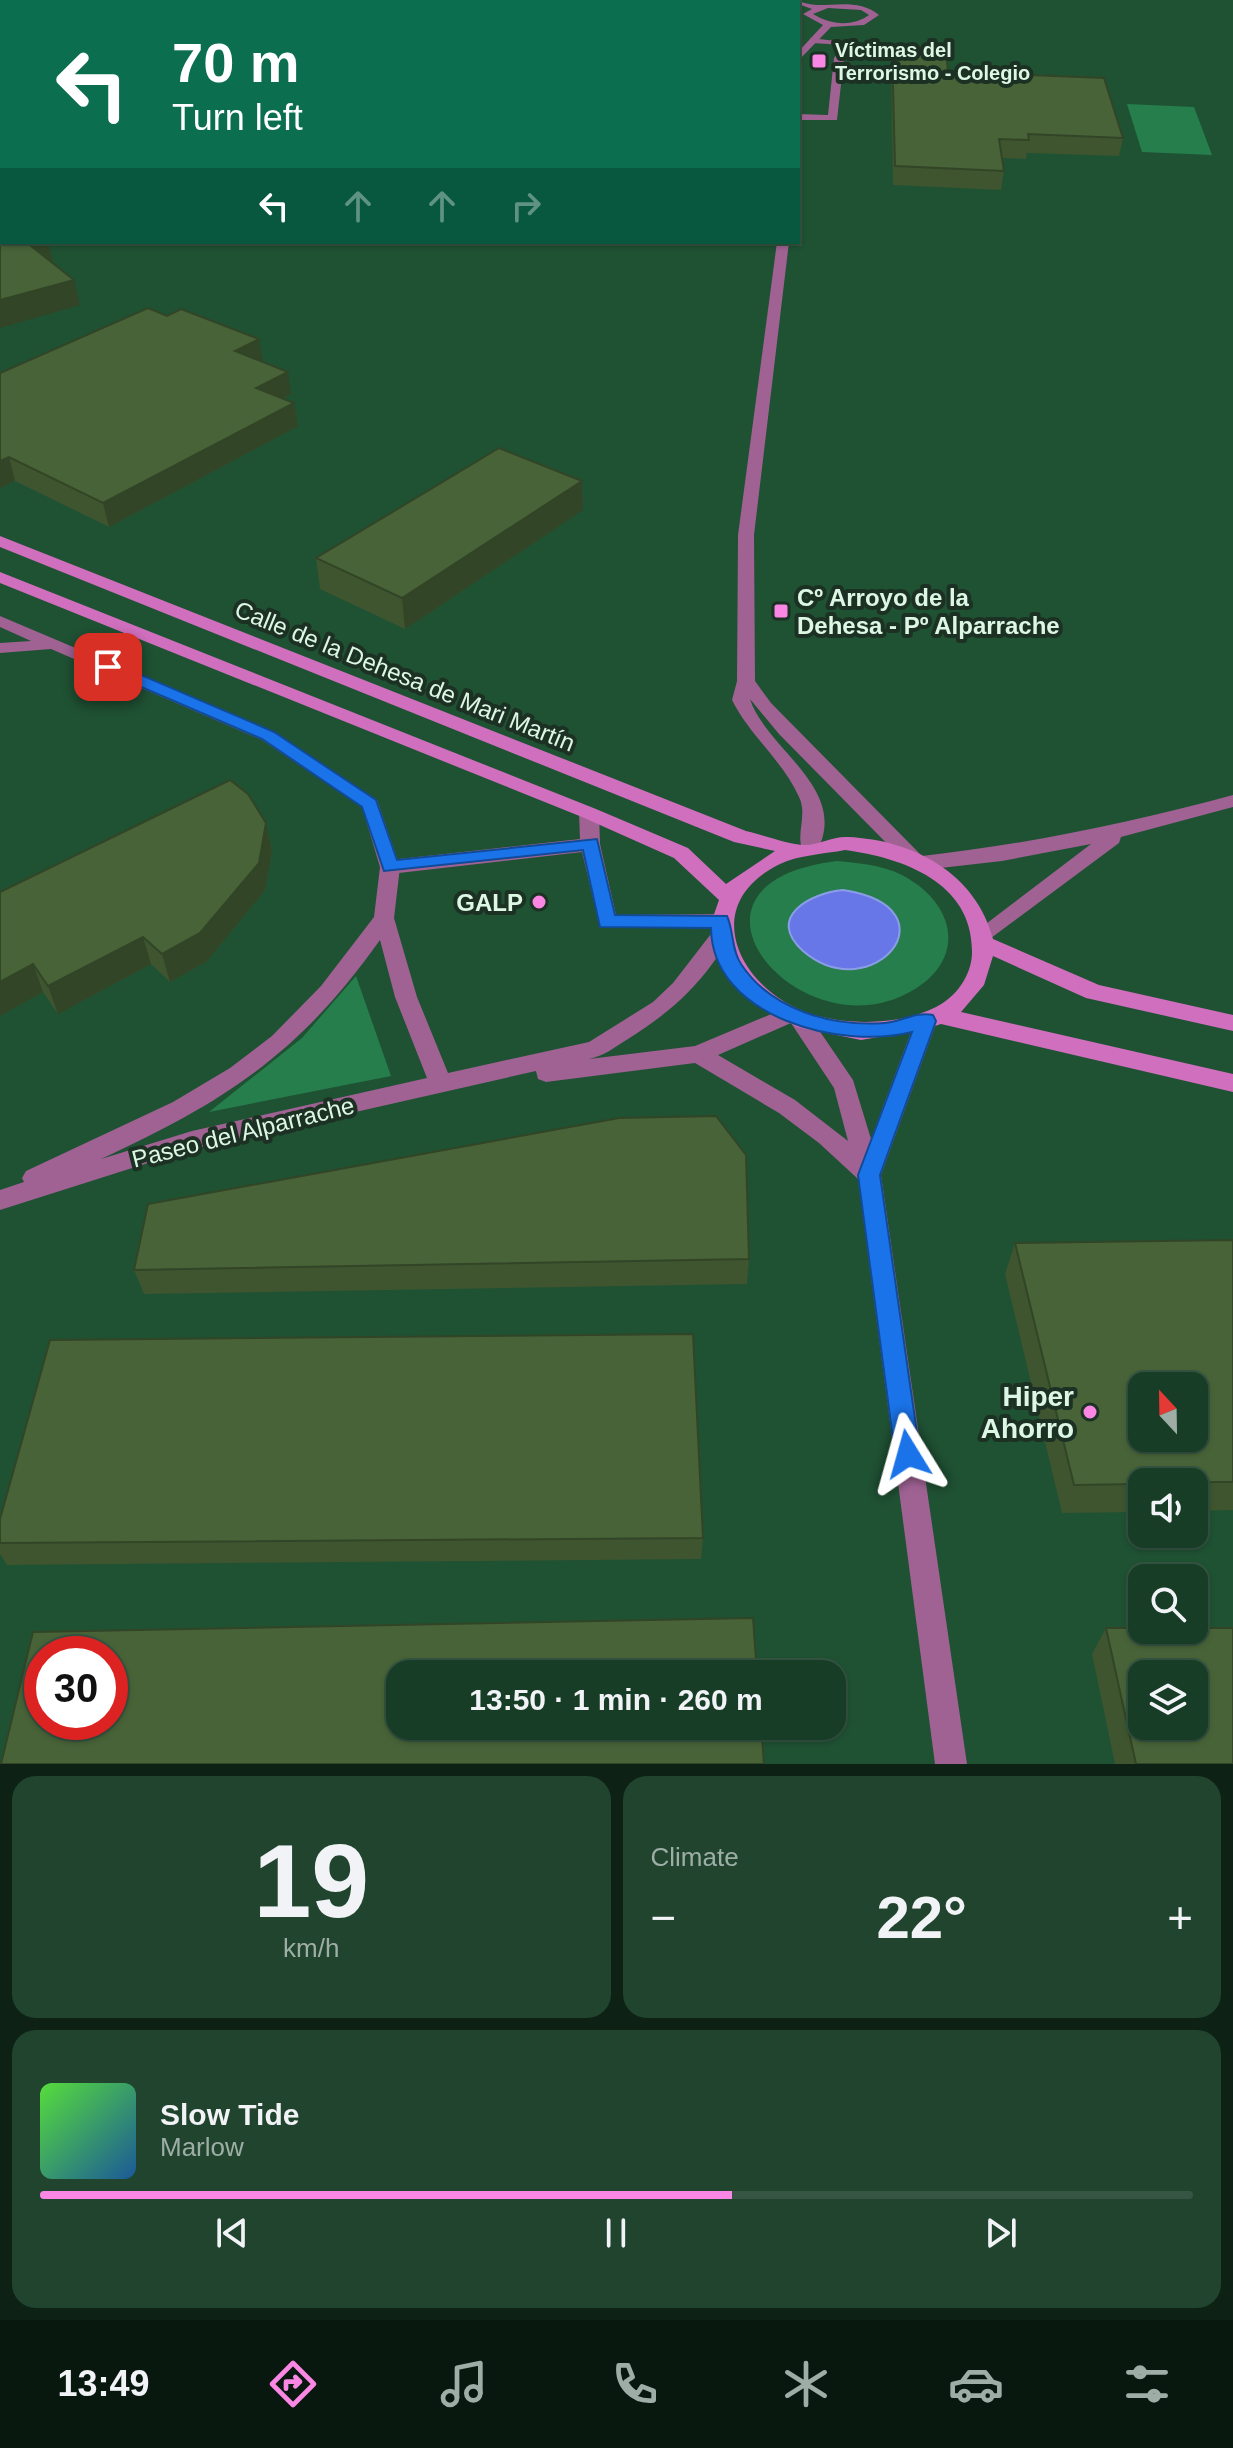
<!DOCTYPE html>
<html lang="en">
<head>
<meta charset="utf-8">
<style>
  :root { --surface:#173d26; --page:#20442e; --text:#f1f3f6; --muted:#9eaea7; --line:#365643; --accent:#fb87e5 }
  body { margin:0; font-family:Helvetica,sans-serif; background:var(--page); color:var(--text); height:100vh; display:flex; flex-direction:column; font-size:30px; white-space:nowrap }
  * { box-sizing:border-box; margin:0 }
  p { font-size:26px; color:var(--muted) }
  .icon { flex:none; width:44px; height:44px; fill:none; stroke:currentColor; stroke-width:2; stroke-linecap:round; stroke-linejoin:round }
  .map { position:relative; height:1764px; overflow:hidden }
  .side { display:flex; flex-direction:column; gap:12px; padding:12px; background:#0d2215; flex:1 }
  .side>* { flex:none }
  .guide { position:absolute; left:0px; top:0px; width:800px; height:244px; box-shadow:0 2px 6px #0004,0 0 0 2px var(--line); background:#0b6e4f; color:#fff; overflow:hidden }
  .needle { width:52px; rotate:338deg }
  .fabs { position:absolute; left:1128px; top:1372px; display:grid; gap:16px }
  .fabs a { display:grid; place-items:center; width:80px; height:80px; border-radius:16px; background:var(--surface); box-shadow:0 2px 6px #0004,0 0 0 2px var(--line); font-size:40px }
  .speed { position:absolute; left:24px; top:1636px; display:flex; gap:16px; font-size:40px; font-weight:700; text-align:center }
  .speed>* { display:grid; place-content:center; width:104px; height:104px; border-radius:50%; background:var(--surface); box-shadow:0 2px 6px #0004,0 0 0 2px var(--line); line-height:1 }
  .speed .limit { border:12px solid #d22; background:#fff; color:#111 }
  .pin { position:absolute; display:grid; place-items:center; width:68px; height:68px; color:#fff; margin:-34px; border-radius:16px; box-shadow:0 4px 12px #0006 }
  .me { position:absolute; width:88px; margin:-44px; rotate:352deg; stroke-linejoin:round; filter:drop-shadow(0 0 6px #0008) }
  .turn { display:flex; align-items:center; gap:28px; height:168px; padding:0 40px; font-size:36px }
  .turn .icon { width:104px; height:104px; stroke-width:2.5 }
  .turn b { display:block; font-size:56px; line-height:68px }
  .lanes { display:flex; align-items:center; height:76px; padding:0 40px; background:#0003; justify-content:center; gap:40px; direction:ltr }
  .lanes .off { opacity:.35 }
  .big { font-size:60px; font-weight:700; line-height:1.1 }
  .side .card { flex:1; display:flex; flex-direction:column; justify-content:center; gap:12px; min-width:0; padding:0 28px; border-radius:24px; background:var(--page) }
  .side .dial { align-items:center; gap:0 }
  .dial b { font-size:104px; line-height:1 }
  .song { display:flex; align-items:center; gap:24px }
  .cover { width:96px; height:96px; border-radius:12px; background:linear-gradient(135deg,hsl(110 70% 55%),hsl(210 70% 35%)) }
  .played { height:8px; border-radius:4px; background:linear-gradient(90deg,var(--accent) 60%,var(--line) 60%) }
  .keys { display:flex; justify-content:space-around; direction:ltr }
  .heat { display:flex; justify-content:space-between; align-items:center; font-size:44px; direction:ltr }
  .side .tiles { flex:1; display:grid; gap:12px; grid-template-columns:1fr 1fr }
  .card:last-child { grid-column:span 2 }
  .trip { position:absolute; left:386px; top:1660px; width:460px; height:80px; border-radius:24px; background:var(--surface); box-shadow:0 2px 6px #0004,0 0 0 2px var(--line); font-weight:700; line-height:80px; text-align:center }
  .tabs { display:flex; height:128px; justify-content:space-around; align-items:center; background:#09180f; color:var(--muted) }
  .tabs .icon { width:56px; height:56px }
  .tabs .selected { color:var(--accent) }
  .tabs b { font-size:36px; color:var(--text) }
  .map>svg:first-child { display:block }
  .green { fill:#267e4d }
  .water { fill:#6877e7; stroke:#8b9de6; stroke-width:2 }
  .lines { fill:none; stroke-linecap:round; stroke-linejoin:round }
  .lane { fill:#9f6293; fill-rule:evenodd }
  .street { fill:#9f6293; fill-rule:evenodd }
  .secondary { fill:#d06fbe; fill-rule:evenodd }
  .wall { fill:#3e5530 }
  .shaded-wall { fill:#324527 }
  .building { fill:#486338; stroke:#324527; stroke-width:2; fill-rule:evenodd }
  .route { fill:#1a73e8; stroke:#114b97; stroke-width:2 }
  .poi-dot { fill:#fb87e5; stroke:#1c3123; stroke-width:3 }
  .labels { text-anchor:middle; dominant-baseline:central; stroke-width:8; stroke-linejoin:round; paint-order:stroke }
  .far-poi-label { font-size:20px; font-weight:bold; fill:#ddf7e5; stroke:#1c3123; text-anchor:start }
  .poi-label { font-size:24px; font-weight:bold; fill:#ddf7e5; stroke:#1c3123; text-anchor:start }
  .street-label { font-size:24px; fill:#ddf7e5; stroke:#1c3123 }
  .near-poi-label { font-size:28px; font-weight:bold; fill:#ddf7e5; stroke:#1c3123; text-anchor:end }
</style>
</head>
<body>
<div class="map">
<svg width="1233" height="1764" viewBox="0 0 1233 1764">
  <rect width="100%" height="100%" fill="#1f5133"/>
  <!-- green -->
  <g class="green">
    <polygon points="1127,104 1194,107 1212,155 1142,152"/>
    <path d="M837,861C859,863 882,865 902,875C960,906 966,964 906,994C796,1050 656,883 837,861Z"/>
    <polygon points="356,976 391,1076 209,1112 302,1038"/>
  </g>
  <!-- water -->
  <path class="water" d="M843,890C959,908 872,1010 803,951C765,917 811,893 843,890Z"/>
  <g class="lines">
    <!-- lane -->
    <g class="lane">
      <polygon points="810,38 854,43 844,58 837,120 798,120 798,114 828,115 834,58 843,45 813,43"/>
      <polygon points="589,807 599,813 600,844 616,915 721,914 728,916 731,921 728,926 600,927 582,852 390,874 380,867 390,860 580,839 579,813"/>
    </g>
    <!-- street -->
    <g class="street">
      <path d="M787,0C798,0 808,5 818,5C839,5 861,0 879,15L864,25L831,27L798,61V52L823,25L803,14L812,9ZM828,8L861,10L869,15C852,27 831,25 813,14Z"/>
      <path d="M777,242H789L754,535L755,681L771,703L922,856C1028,844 1130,823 1233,795V807L1121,837L1119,843L991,938L984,940L974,933L1091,844L1002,861L923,870L907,864L779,734L750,699C766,749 850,789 817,851H803C795,835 808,815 799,797C783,761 750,736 732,700L737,681L738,535Z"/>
      <path d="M0,616L274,732L377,800L400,867L394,918L417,997L448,1073L589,1042L653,1002L673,983L714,930H728L731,935C703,983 674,1010 628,1039C615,1047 604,1056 589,1059L695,1046L788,1007L808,1014L853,1080L871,1139L915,1021L918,1015H934L937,1021L881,1175L967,1764H935L858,1179L819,1143L779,1113L695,1063L546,1082L538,1079L536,1071L192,1149L0,1210V1190L24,1182L22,1178L26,1171L173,1102L230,1068L272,1036L321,986L374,917L380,867L362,807L262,740L51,649L0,653V643L31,641L0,627ZM380,940L395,997L427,1078L192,1131L101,1159C226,1101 299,1054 380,940ZM791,1023L834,1088L848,1141L795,1100L718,1055Z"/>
    </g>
    <!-- secondary -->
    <path class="secondary" d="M0,536L746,831C764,835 788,845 805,845C819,845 833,836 848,837C913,840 976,873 993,939L1099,985L1233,1015V1031L1086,998L993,956L984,985L961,1012L1233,1074V1092L941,1024L926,1029L861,1040L797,1027L753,1002L724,967L711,923L719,900L674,858L582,817L0,583V572L596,809L688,848L726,884L775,851L734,842L0,547ZM845,850C904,858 974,883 972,954C971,976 956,997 936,1007C900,1025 849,1026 811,1014C740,991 696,905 780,864C798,855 825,854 845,850Z"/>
  </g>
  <!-- wall -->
  <g class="wall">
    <polygon points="892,48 948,72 1123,138 1119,156 1027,153 1026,159 1002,158 1004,171 1001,190 893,185 891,65"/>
    <polygon points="262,361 291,394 283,399 294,403 298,426 109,527 15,481 0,488 0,373"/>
    <polygon points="582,481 583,510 405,629 320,589 316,558"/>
    <polygon points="266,823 272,851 265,890 207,961 170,982 151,964 58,1014 43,992 0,1016 0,892"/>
    <polygon points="1233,1240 1233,1510 1194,1511 1194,1482 1142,1482 1142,1512 1062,1513 1005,1274 1015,1243"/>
    <polygon points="749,1259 747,1284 144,1294 134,1270"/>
    <polygon points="0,1519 703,1538 701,1559 7,1565 0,1554"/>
    <polygon points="1106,1628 1233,1764 1115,1764 1092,1654"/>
  </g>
  <!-- shaded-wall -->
  <g class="shaded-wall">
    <polygon points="48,242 54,266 31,246"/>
    <polygon points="74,280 80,305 0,328 0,300"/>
    <polygon points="259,339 263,361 235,351"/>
    <polygon points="288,372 291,394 260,411 256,388"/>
    <polygon points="294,403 298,426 109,527 103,503"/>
    <polygon points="9,457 15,481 0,488 0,461"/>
    <polygon points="582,481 583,510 405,629 402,598"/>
    <polygon points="266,823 272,851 265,890 207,961 170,982 162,954"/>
    <polygon points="143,937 151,964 58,1014 48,986"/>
    <polygon points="33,964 43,992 0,1016 0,982"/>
  </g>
  <!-- building -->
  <g class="building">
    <polygon points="892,48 946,50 948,72 1104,78 1123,138 1028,134 1029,140 999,139 1004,171 895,166"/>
    <polygon points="0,205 2,207 2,242 46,242 31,246 74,280 0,300"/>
    <polygon points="148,308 167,316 181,309 259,339 235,351 288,372 256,388 294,403 103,503 9,457 0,461 0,373"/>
    <polygon points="499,448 582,481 402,598 316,558"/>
    <polygon points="230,780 248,794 266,823 259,863 200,933 162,954 143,937 48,986 33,964 0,982 0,892"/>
    <polygon points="716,1116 746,1155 749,1259 134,1270 148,1204 619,1118"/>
    <path d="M1233,1240V1482H1142V1484L1074,1485L1015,1243ZM1142,1386H1194V1438H1142Z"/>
    <polygon points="693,1334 703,1538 0,1543 0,1519 50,1340"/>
    <path d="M753,1618L757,1674H400V1726H761L764,1764H1L33,1632ZM42,1654H110V1722H42Z"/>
    <path d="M1106,1628H1142V1630H1194V1628H1233V1764H1136ZM1142,1674H1194V1726H1142Z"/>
  </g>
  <!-- route -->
  <path class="route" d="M102,663H113L274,732L376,800L397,860L597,839L615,915L727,916C734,931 731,949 741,964C771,1010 832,1027 885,1023C900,1022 917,1011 933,1015L936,1021L880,1175L920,1454L917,1462L908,1466L899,1462L895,1454L858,1175L912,1032C842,1050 712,1018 711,928L600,927L583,850L384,871L362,807L262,739L102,670Z"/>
  <!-- markers -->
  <g class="poi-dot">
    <rect x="811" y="53" width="16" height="16" rx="4"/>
    <rect x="773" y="603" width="16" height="16" rx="4"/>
    <circle cx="539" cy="902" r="8"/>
    <circle cx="1090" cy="1412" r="8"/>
  </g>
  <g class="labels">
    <!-- far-poi labels -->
    <g class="far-poi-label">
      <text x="835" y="50">Víctimas del<tspan x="835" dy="23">Terrorismo - Colegio</tspan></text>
    </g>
    <!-- poi labels -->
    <g class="poi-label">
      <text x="797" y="597">Cº Arroyo de la<tspan x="797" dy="28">Dehesa - Pº Alparrache</tspan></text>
      <text x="523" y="902" text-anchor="end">GALP</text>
    </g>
    <!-- street labels -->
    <g class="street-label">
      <text transform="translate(405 676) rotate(22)">Calle de la Dehesa de Mari Martín</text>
      <text transform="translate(243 1132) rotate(-14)">Paseo del Alparrache</text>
    </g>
    <!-- near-poi labels -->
    <g class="near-poi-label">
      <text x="1074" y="1396">Hiper<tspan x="1074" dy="32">Ahorro</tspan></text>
    </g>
  </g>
</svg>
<div class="fabs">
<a><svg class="needle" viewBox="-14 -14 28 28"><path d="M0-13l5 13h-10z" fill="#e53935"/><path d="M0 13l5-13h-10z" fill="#9eaea7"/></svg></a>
<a><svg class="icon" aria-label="sound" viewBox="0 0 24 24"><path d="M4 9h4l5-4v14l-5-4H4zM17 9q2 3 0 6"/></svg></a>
<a><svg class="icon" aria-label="search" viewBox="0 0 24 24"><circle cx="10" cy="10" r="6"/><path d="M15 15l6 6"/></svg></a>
<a><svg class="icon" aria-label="layers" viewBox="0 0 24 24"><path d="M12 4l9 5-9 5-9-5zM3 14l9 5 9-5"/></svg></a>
</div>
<div class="speed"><div class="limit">30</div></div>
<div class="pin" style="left:108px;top:667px;background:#d93025"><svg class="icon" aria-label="arrive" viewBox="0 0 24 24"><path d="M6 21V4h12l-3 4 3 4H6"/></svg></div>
<svg class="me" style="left:908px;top:1454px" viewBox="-20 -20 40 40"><path d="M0-17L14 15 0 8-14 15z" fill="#1a73e8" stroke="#fff" stroke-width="4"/></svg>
<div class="trip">13:50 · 1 min · 260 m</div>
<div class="guide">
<div class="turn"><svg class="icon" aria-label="left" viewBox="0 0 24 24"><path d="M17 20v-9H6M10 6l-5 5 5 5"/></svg><div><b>70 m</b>Turn left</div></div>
<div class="lanes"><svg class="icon" aria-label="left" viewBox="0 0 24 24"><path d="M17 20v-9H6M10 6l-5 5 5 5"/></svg><svg class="icon off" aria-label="ahead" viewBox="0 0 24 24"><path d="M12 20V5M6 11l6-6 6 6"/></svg><svg class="icon off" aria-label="ahead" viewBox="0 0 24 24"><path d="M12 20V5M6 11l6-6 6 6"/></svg><svg class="icon off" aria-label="right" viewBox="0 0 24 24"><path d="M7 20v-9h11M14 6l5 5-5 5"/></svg></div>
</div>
</div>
<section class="side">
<div class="tiles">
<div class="card dial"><b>19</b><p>km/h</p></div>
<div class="card"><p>Climate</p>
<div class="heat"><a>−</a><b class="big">22°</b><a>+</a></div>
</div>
<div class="card">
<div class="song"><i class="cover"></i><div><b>Slow Tide</b><p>Marlow</p></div></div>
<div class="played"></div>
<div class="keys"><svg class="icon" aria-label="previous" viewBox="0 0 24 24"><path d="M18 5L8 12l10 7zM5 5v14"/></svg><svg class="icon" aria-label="pause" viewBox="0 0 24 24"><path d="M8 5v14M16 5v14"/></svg><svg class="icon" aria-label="next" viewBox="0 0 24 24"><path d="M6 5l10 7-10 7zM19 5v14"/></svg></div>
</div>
</div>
</section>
<nav class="tabs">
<b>13:49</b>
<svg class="icon selected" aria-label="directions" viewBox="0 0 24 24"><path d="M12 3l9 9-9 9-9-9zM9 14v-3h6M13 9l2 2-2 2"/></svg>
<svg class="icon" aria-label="music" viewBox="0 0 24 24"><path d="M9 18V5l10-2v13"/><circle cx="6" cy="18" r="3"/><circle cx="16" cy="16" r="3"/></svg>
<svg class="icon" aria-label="phone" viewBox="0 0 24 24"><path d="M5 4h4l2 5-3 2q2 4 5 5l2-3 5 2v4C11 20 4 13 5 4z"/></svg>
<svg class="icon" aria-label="climate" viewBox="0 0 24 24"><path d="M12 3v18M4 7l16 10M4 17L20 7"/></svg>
<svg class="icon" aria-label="car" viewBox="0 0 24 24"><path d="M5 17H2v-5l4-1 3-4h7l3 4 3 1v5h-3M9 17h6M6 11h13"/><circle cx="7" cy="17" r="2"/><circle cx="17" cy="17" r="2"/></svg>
<svg class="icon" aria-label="filters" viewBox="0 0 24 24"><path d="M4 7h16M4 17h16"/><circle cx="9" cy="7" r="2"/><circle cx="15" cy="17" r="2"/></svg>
</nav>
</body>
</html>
